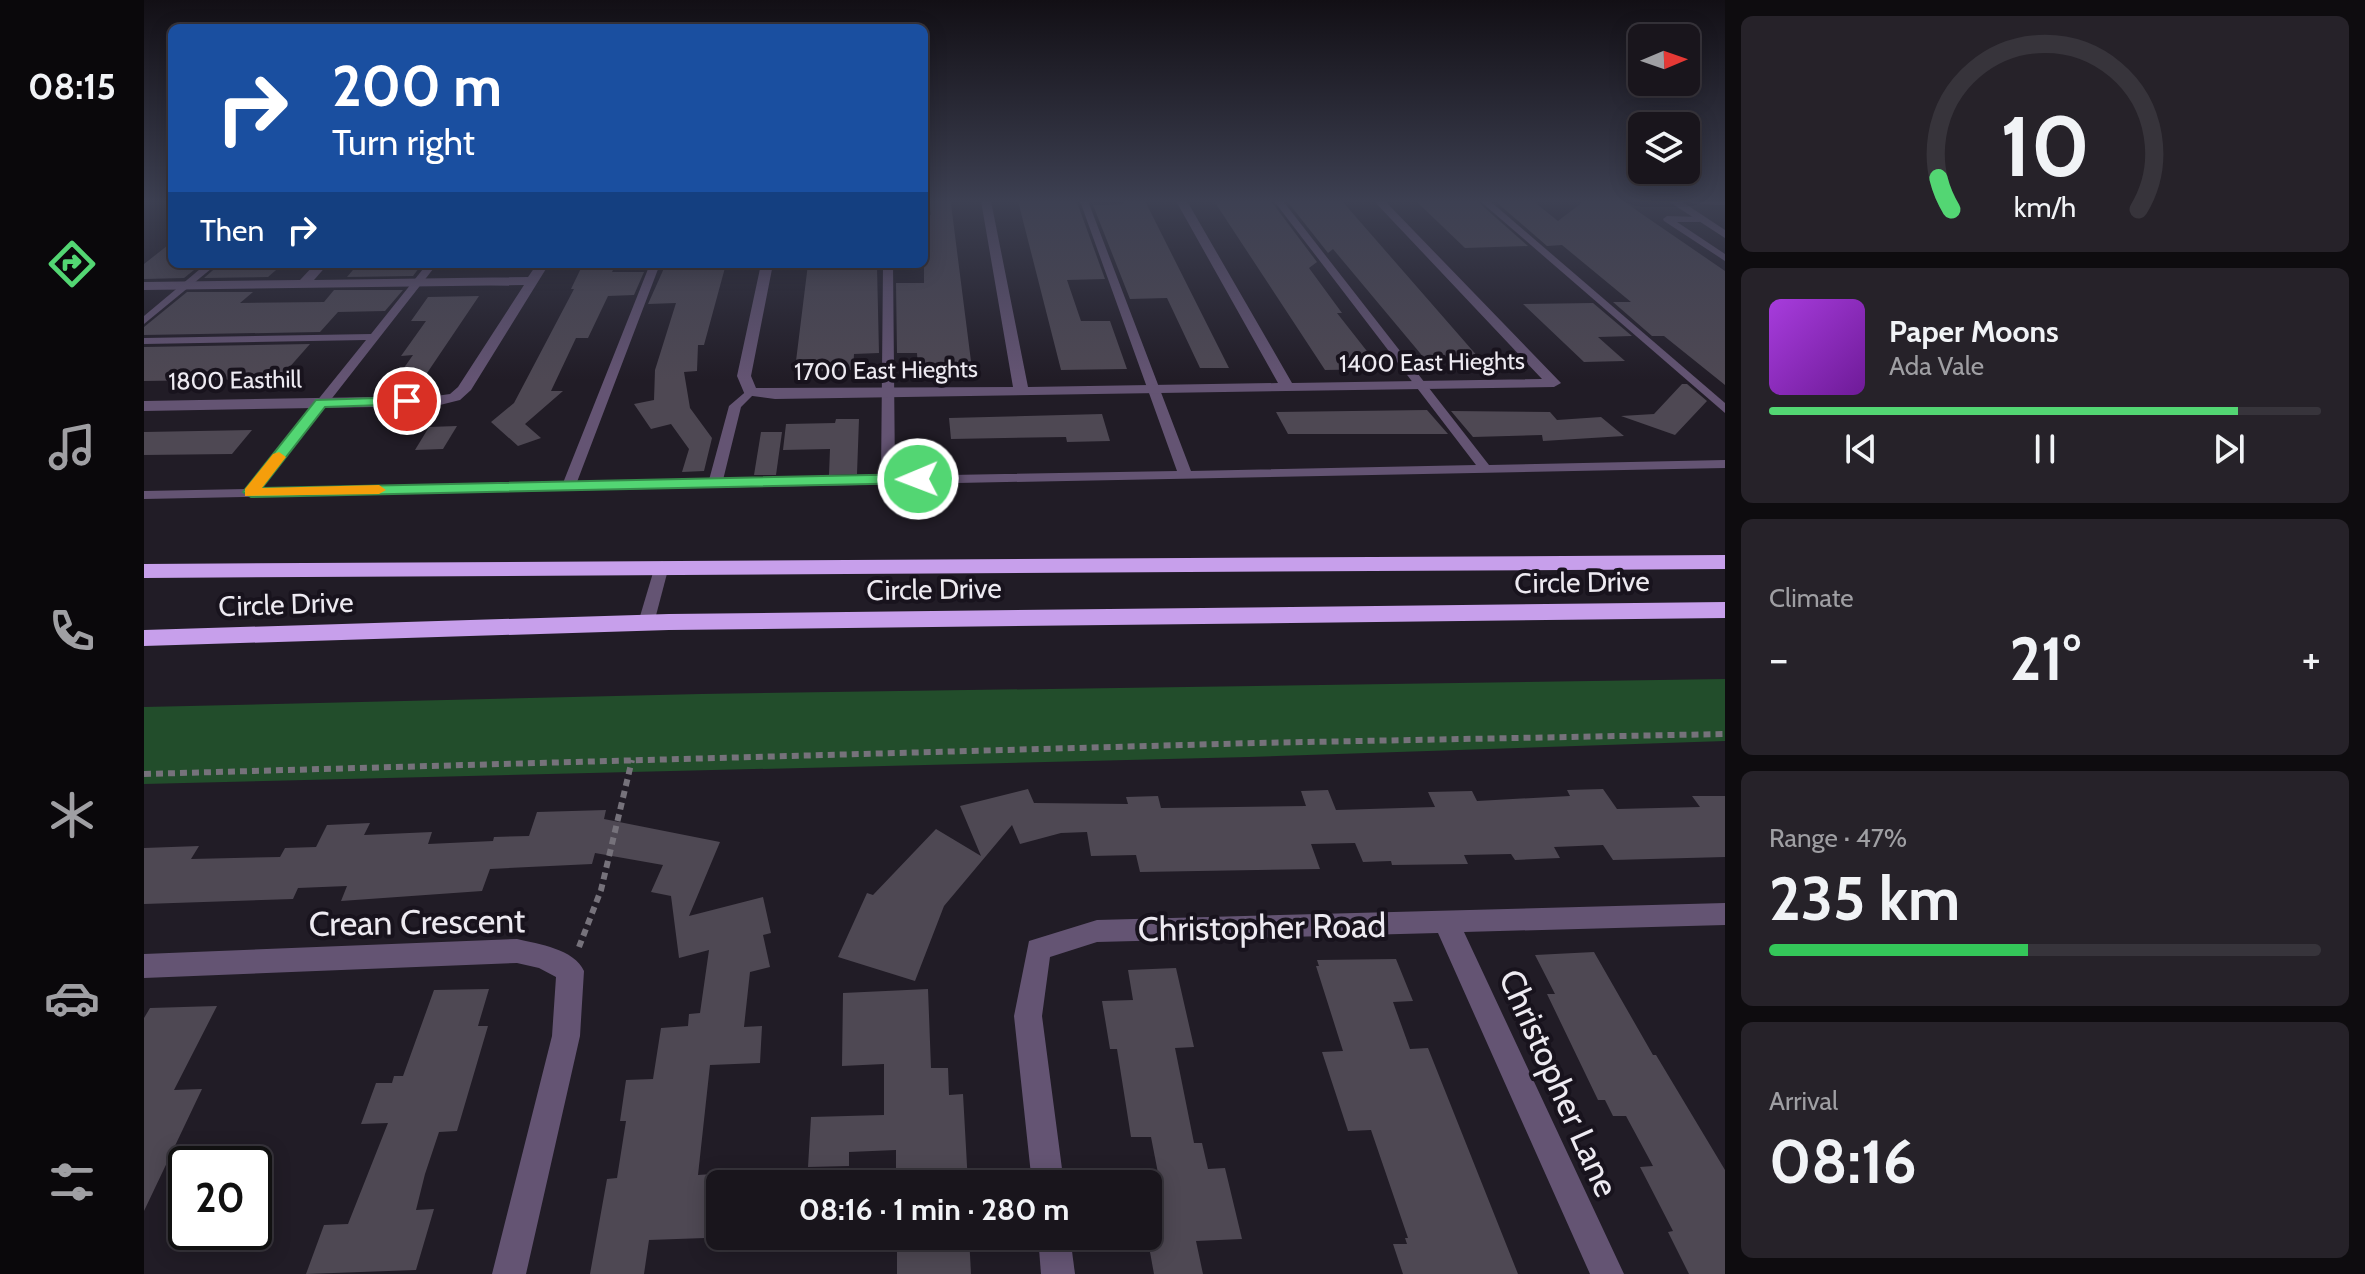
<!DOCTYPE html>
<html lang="en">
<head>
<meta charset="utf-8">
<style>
  :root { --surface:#19151c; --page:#262229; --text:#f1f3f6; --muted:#9f9fa3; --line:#37343b; --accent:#53d673 }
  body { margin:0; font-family:Cabin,sans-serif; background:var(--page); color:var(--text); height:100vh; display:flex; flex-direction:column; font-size:30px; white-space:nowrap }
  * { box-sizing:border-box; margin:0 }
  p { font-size:26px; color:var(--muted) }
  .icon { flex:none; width:44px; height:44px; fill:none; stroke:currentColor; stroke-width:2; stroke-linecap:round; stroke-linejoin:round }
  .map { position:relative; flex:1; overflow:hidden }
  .sheet { display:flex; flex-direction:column; gap:16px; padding:16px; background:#0e0c0f; width:640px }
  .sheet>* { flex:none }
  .guide { position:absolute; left:24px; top:24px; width:760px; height:244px; border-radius:12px; box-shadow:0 4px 20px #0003,0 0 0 2px var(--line); background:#1a4fa0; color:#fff; overflow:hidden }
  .needle { width:52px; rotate:88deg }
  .fabs { position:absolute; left:1484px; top:24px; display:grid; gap:16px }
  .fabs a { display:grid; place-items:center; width:72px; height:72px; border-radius:12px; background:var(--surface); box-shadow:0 4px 20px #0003,0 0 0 2px var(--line); font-size:40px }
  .speed { position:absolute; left:24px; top:1146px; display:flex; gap:16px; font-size:40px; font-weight:700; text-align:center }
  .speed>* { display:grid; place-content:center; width:104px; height:104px; border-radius:50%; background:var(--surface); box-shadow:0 4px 20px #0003,0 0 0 2px var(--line); line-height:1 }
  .speed .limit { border:4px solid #111; border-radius:12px; background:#fff; color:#111 }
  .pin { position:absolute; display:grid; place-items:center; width:68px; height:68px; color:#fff; margin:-34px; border:4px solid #fff; border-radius:50%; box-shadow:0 2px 8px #0007 }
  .me { position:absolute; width:88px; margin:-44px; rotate:269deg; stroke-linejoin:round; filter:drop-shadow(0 0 6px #0008) }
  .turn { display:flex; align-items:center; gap:28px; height:168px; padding:0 32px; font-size:36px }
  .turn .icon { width:104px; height:104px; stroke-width:2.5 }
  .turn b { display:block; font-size:56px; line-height:68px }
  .then { display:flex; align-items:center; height:76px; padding:0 32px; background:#0003; gap:16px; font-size:30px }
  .big { font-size:60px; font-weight:700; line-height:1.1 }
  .sheet .tile { flex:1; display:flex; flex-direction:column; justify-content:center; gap:12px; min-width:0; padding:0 28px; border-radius:12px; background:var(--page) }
  .sheet .dial { align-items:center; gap:0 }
  .dial svg { height:208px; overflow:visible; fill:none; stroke:var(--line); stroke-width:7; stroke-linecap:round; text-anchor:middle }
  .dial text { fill:var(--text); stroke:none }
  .song { display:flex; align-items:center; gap:24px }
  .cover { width:96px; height:96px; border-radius:12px; background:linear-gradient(135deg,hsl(280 70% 55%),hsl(280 70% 35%)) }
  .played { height:8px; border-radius:4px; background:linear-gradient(90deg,var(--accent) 85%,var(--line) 85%) }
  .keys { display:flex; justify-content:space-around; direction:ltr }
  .heat { display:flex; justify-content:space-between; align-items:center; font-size:44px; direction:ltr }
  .charge { height:12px; border-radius:6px; background:linear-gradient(90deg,#34c759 47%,var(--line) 0) }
  .trip { position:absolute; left:562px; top:1170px; width:456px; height:80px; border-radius:12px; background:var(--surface); box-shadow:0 4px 20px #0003,0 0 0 2px var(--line); font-weight:700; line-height:80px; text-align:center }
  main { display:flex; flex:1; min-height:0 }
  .tabs { display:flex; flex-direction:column; width:144px; justify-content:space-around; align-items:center; background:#0a080b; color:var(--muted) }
  .tabs .icon { width:56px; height:56px }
  .tabs .on { color:var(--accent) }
  .tabs b { font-size:36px; color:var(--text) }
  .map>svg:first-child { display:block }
  .green { fill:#224d2b }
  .building { fill:#4e4853 }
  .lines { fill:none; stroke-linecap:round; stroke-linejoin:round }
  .path { stroke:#76727b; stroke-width:6; stroke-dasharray:7 5; stroke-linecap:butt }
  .service { fill:#645473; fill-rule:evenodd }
  .minor { fill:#645473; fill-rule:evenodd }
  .motorway { fill:#c79feb; fill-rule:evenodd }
  .route { fill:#53d673; stroke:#368b4b; stroke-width:2 }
  .slow { fill:#f59e0b }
  .labels { text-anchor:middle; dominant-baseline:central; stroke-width:8; stroke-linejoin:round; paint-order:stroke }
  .far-street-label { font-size:24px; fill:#edeaf1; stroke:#18131d }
  .street-label { font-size:28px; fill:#edeaf1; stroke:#18131d }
  .near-street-label { font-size:34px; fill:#edeaf1; stroke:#18131d }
</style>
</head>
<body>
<main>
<nav class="tabs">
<b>08:15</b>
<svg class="icon on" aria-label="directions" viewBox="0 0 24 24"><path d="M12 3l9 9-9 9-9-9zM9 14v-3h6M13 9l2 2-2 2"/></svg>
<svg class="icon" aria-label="music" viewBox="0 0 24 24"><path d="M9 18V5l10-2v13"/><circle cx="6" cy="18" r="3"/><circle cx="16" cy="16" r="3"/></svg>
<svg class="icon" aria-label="phone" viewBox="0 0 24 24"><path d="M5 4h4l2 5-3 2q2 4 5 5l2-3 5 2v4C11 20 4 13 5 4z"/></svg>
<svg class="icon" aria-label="climate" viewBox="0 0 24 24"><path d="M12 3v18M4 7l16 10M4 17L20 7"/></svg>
<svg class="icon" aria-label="car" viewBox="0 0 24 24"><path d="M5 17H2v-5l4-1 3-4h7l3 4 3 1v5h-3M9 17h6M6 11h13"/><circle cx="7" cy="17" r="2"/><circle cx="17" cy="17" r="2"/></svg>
<svg class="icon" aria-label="filters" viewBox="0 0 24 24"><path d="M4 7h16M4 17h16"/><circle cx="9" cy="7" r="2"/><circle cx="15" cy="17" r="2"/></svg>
</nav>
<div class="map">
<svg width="1581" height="1274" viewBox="0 0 1581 1274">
  <rect width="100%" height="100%" fill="#211c26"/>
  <!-- green -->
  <polygon class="green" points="1581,679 1581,741 1105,757 0,784 0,707 557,694"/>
  <!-- building -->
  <g class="building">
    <polygon points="786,201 806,201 807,204 828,369 774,370 773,353 753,353 752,283 780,283 780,215 787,215"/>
    <polygon points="874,201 930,201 934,205 961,279 923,280 937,321 966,321 983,369 917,370"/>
    <polygon points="978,201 1001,201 1085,368 1056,368 1023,298 986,299 949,205 980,204"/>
    <polygon points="1070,201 1127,201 1173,262 1165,268 1198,313 1193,313 1237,369 1181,370"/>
    <polygon points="1143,201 1198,201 1335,358 1281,359 1189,249 1184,253"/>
    <polygon points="1272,201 1333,201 1384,246 1321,248"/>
    <polygon points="1351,201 1389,201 1414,221 1440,201 1479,201 1581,271 1581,385 1520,336 1508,336 1469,302 1487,302 1418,245 1403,246"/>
    <polygon points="28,242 28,266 55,266 40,278 0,279 0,264"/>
    <polygon points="76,264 139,264 124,277 60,278"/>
    <polygon points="214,264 278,264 269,276 203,277"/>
    <polygon points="439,264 472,264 468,272 500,272 490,295 464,296 444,338 432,338 407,391 419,391 381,424 397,438 374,446 347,422 370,403 430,289 427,289"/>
    <polygon points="582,264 560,345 554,345 553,371 540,372 546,408 568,438 560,471 538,472 545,449 527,424 507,429 490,404 510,400 511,370 532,303 504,304 521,266"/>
    <polygon points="664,264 689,264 689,268 733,267 735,353 710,354 709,370 674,371 674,375 653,376 654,369 651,369"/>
    <polygon points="190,290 259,290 241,311 194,312 176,332 0,335 0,327 43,292 109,292 96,303 180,302"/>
    <polygon points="335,296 277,382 250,382 269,355 257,356 282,321 267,321 284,297"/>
    <polygon points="1449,303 1488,336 1454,337 1481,361 1440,362 1379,304"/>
    <polygon points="166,344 135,379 0,381 0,347"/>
    <polygon points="1538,384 1543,384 1563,401 1531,435 1477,416 1510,414"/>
    <polygon points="1283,410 1304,434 1144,434 1132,412"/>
    <polygon points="1307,411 1406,412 1413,420 1457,417 1480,436 1399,441 1398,435 1329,437"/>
    <polygon points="958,414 966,441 923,442 922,437 807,439 805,418"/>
    <polygon points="692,419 715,419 713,474 685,475 686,449 639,450 642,424 691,423"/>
    <polygon points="313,426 299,449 271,450 285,427"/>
    <polygon points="108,430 88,454 0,455 0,432"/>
    <polygon points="617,432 638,432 632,475 610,475"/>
    <polygon points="884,789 890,803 984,804 982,797 1014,796 1017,808 1162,806 1157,791 1184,790 1192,810 1291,807 1284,792 1328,791 1333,801 1426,796 1423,790 1459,789 1473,809 1556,807 1548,796 1581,796 1581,857 1469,860 1459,845 1410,847 1416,858 1371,860 1367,854 1320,855 1324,864 1248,865 1247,861 1219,862 1211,843 1167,844 1176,869 996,872 992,855 947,856 943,832 917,833 876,844 868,825 800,906 771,981 694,957 723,893 729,895 792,829 837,856 816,806"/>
    <polygon points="462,810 460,819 576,842 545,916 619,897 627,933 619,935 626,967 606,972 600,1027 618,1026 616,1063 566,1065 554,1175 568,1174 561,1238 505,1240 500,1274 446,1274 463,1179 473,1178 482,1121 476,1121 482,1080 509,1079 517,1028 544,1026 545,1014 556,1013 565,950 535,958 527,896 507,892 519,865 451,853 448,864 346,869 338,891 197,901 203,886 154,888 149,899 0,904 0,848 55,846 47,859 136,857 141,848 172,847 183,825 226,823 220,835 288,832 284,844 349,841 350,837 385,836 393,812"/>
    <polygon points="1450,952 1509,1055 1512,1055 1581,1170 1581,1274 1545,1274 1524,1232 1529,1231 1496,1167 1509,1166 1482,1116 1469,1116 1461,1100 1454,1100 1403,994 1411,994 1391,955"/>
    <polygon points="1252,959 1269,1001 1249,1002 1266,1049 1284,1048 1374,1274 1259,1274 1249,1244 1263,1244 1261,1238 1264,1238 1227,1130 1204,1131 1178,1052 1199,1051 1172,966 1175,966 1173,960"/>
    <polygon points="1032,968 1050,1047 1031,1048 1050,1143 1058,1143 1064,1169 1081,1168 1098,1239 1052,1241 1059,1274 1010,1274 1004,1241 1004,1204 1020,1204 1007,1137 987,1137 973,1049 966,1049 958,1001 989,1000 984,970"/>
    <polygon points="345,989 334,1026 344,1026 313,1131 295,1132 281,1174 272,1210 290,1209 272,1270 162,1274 180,1225 204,1224 244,1123 217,1124 232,1083 248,1083 250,1076 259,1076 290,990"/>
    <polygon points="784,989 787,1068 804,1068 805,1095 819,1094 824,1184 752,1184 752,1150 705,1152 705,1166 664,1167 667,1117 740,1115 740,1064 698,1066 699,993"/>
    <polygon points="73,1006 30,1090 58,1089 0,1211 0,1018 6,1008"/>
    <polygon points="753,1236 825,1236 827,1274 753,1274"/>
  </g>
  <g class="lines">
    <!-- path -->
    <g class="path">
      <polyline points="0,774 1111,743 1581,734"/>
      <polyline points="435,947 457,890 488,760"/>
    </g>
    <!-- service -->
    <g class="service">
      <polygon points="936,201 944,201 1047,471 1332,465 1130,201 1139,201 1345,465 1581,460 1581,468 0,499 0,491 102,489 222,340 0,344 0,338 227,334 283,264 293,264 117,489 419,483 506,264 516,264 433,482 565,480 585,406 606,388 612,392 597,407 579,480 737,477 739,264 749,264 751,476 1033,471"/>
      <polygon points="1336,201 1346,201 1581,403 1581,413"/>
      <polygon points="1545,201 1581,201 1581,205 1549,204"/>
      <polygon points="1523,216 1558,217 1559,219 1555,222 1533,222 1581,254 1581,261 1520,221 1519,219"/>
      <polygon points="62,264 73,264 0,324 0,316"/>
      <polygon points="518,561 525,566 510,623 502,628 496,627 494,623 511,566"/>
    </g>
    <!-- minor -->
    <g class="minor">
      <polygon points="837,201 847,201 884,387 1134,383 1032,201 1043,201 1148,383 1398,379 1230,201 1241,201 1417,383 1410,387 631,399 601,395 593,376 617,264 629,264 607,376 612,388 869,387"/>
      <polygon points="1524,201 1537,201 1581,230 1581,238"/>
      <polygon points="171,264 184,264 170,280 384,277 393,264 405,264 327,390 316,400 292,406 0,411 0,401 292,396 306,394 314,387 380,285 0,290 0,282 156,280"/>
      <polygon points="1581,903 1581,925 1320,932 1480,1274 1446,1274 1294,933 953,942 906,957 898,1016 920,1184 888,1184 870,1016 885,941 953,920"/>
      <path d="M373,939C395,944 430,949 440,971L436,1036L382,1274H348L408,1036L412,977L395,968L373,963L0,978V954Z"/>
      <polygon points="894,1236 926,1236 931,1274 897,1274"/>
    </g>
    <!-- motorway -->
    <g class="motorway">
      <polygon points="1581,555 1581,569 0,578 0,564"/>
      <polygon points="1581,602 1581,618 525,630 0,646 0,630 525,614"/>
    </g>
  </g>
  <!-- sky -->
  <linearGradient id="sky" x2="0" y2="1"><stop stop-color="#120f15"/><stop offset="0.53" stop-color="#3d4052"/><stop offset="1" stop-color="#3d4052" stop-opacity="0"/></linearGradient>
  <rect width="1581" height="380" fill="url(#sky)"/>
  <!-- route -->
  <polygon class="route" points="263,397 268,398 268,404 181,407 118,488 774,474 782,479 774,483 107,497 99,492 172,400"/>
  <!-- slow -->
  <polygon class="slow" points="135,452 142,457 118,488 235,485 242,490 235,494 101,496 101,489 129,454"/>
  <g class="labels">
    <!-- far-street labels -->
    <g class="far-street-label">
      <text transform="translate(1288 362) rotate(-1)">1400 East Hieghts</text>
      <text transform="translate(742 370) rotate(-1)">1700 East Hieghts</text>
      <text transform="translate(91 380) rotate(-1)">1800 Easthill</text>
    </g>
    <!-- street labels -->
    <g class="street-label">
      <text transform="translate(1438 582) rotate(-1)">Circle Drive</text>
      <text transform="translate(790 589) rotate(-1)">Circle Drive</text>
      <text transform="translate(142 604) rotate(-2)">Circle Drive</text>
    </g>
    <!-- near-street labels -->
    <g class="near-street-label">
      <text transform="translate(273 922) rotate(-1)">Crean Crescent</text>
      <text transform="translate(1118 927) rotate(-1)">Christopher Road</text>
      <text transform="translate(1415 1083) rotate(66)">Christopher Lane</text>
    </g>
  </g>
</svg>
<div class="fabs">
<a><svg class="needle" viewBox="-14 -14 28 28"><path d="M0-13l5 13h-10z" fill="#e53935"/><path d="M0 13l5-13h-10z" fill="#9f9fa3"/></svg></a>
<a><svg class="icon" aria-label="layers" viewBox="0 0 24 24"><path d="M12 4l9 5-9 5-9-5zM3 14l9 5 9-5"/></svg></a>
</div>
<div class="speed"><div class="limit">20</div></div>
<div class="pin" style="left:263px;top:401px;background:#d93025"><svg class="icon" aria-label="arrive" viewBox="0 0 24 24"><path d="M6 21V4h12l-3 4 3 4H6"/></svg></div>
<svg class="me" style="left:774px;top:479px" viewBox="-20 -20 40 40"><circle r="17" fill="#53d673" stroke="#fff" stroke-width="3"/><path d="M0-11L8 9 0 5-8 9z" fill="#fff"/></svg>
<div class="trip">08:16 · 1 min · 280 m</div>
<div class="guide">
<div class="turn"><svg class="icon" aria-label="right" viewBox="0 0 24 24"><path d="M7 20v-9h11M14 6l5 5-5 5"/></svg><div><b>200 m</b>Turn right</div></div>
<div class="then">Then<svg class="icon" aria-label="right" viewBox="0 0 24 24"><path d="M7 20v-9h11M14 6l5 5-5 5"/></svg></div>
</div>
</div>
<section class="sheet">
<div class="tile dial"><svg viewBox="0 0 100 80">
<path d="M14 69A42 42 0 1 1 86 69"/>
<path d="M14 69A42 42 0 0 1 9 57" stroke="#53d673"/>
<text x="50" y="56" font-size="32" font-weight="700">10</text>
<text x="50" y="72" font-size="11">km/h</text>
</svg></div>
<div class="tile">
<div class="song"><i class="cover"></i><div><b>Paper Moons</b><p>Ada Vale</p></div></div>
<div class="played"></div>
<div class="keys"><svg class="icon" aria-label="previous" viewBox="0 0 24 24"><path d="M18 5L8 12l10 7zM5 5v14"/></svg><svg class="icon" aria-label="pause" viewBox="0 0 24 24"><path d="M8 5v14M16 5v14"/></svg><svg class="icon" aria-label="next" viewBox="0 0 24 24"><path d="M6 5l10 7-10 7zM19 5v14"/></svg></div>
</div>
<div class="tile"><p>Climate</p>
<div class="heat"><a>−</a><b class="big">21°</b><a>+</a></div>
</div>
<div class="tile"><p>Range · 47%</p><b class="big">235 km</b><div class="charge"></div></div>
<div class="tile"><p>Arrival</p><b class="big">08:16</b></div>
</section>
</main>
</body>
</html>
